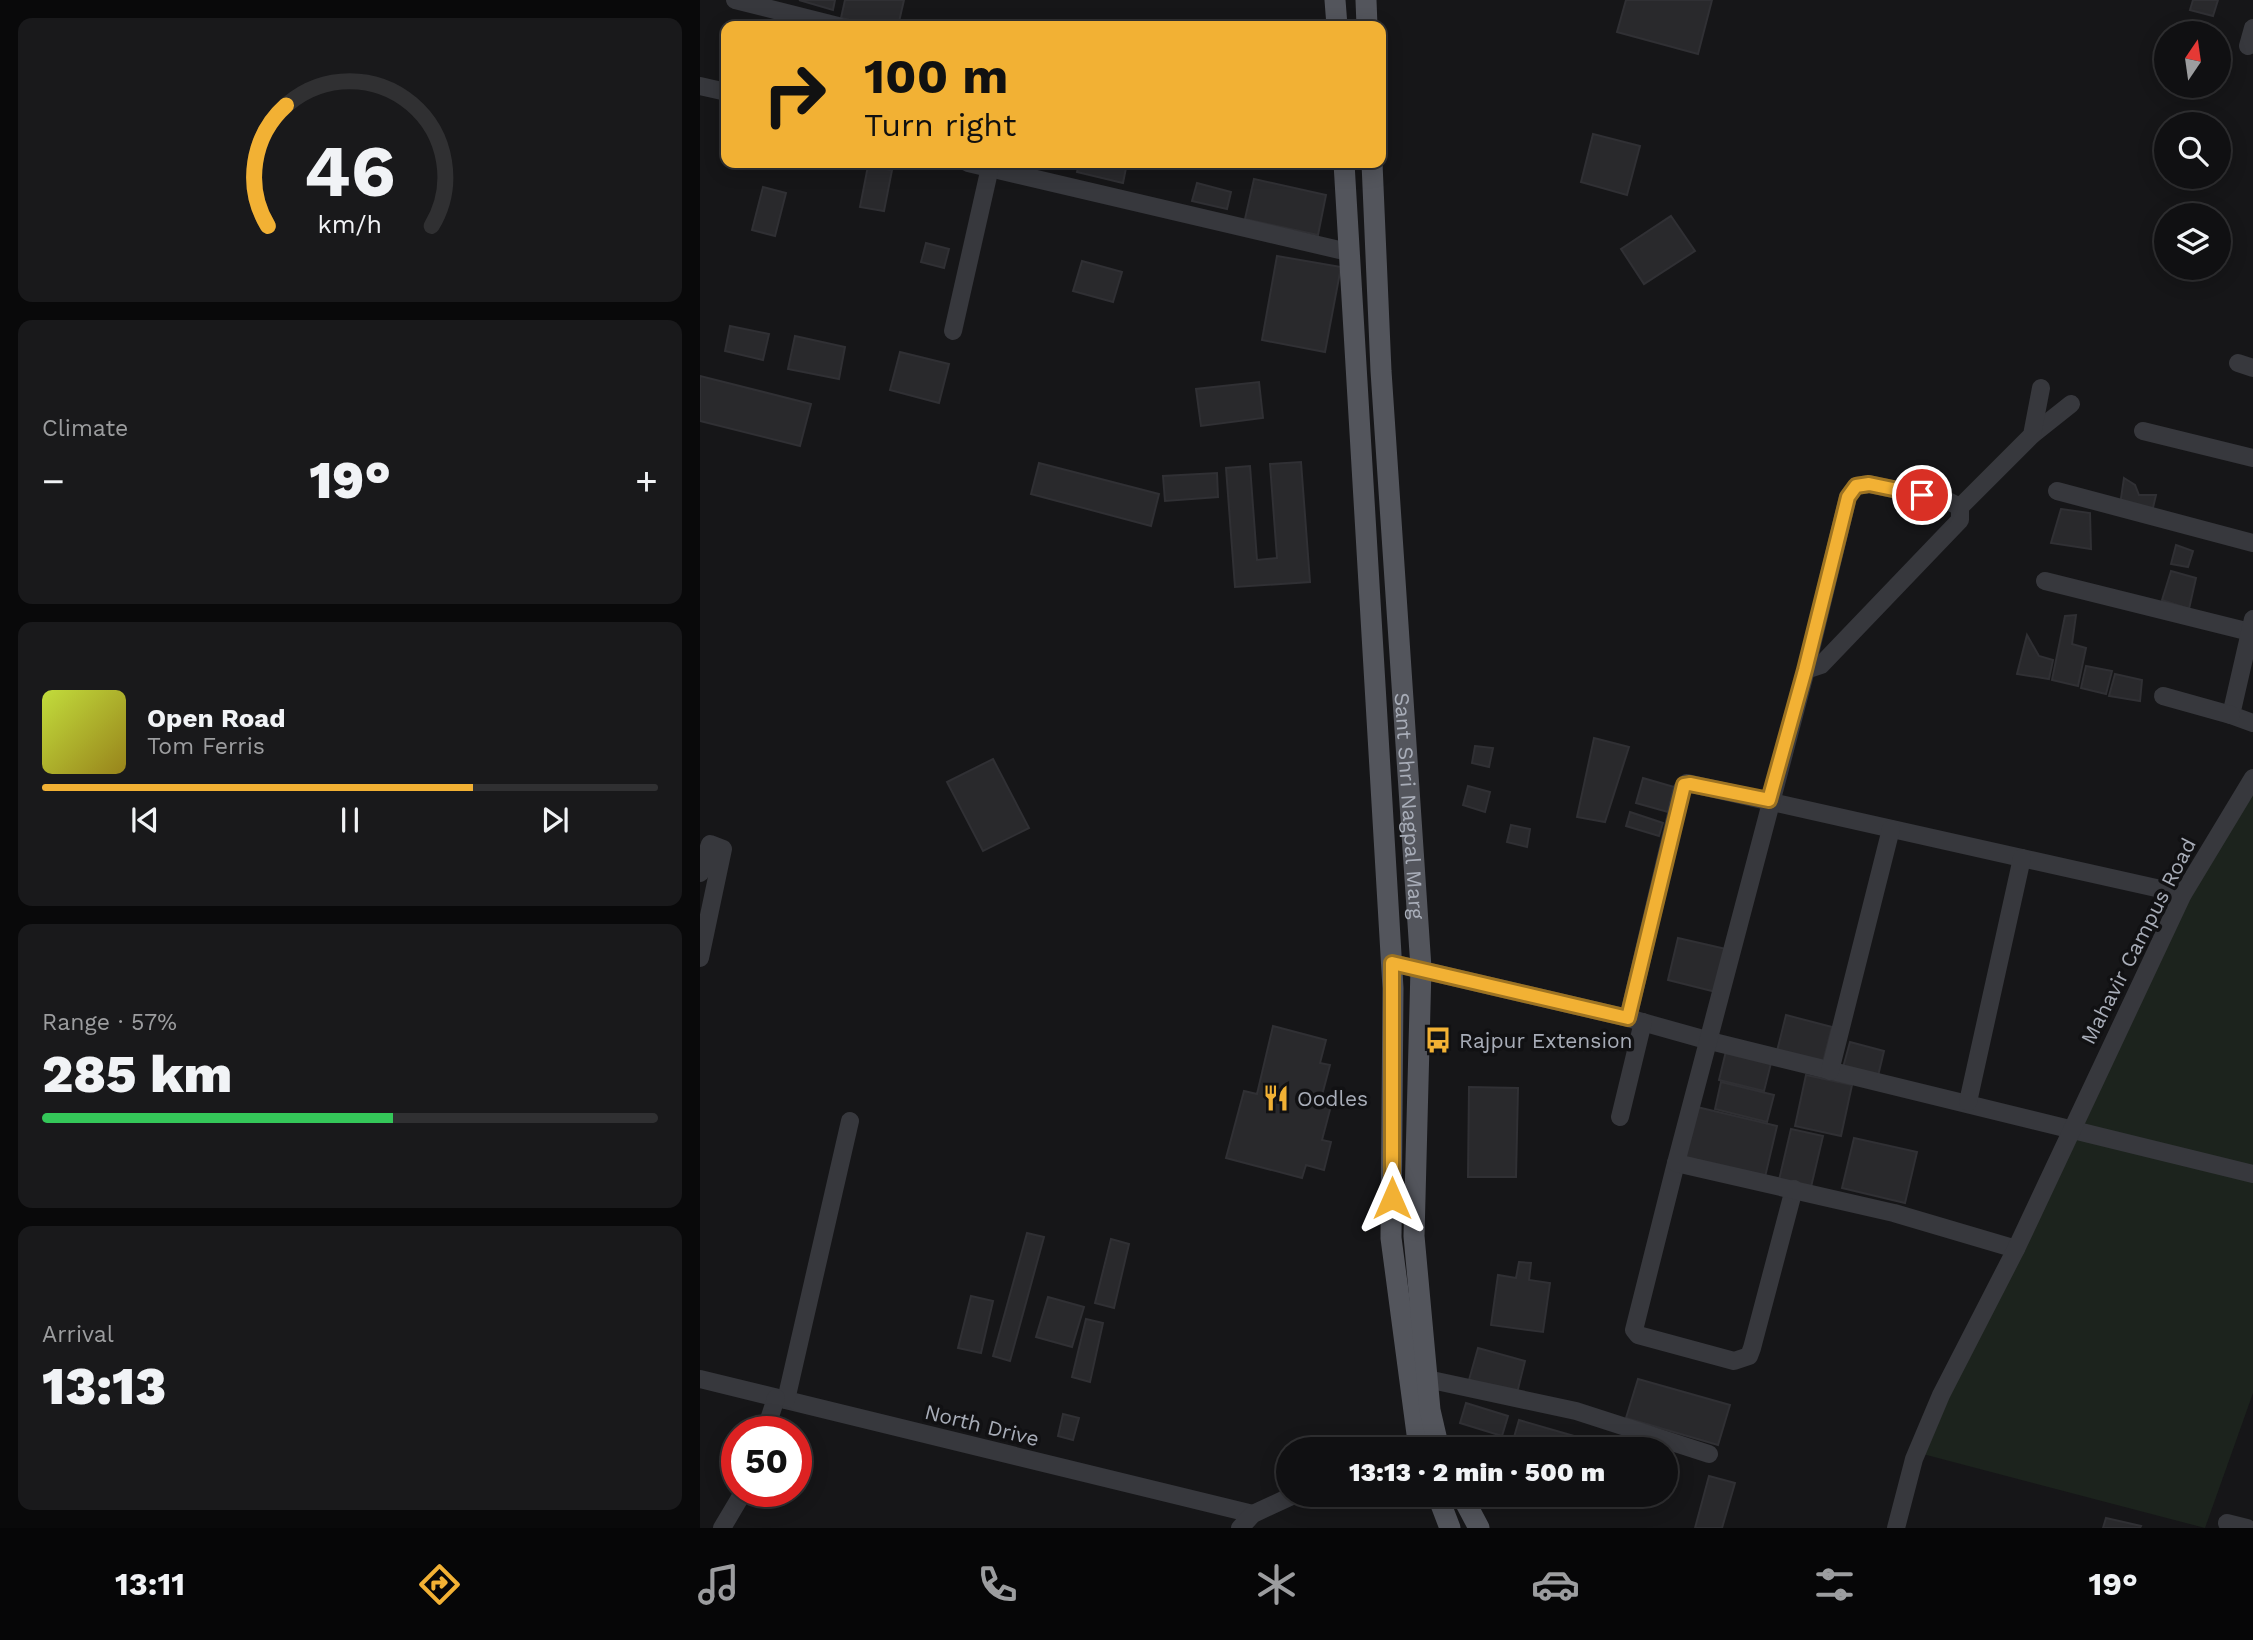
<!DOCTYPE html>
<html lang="en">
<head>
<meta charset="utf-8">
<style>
  :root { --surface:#101012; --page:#19191b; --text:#f1f3f6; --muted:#9c9d9f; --line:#303032; --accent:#f2b134 }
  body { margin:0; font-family:"Work Sans",sans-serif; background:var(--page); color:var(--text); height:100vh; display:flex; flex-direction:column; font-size:26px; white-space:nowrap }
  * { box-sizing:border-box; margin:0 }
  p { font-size:23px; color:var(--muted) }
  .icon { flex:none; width:38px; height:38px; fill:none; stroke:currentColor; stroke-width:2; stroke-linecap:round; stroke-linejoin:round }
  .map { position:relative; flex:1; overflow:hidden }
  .side { display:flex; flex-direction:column; gap:18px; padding:18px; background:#09090a; width:700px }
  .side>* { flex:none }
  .hud { position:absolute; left:21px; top:21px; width:665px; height:147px; border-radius:14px; box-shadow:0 4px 18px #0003,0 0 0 2px var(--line); background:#f2b134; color:#111; overflow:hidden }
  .needle { width:46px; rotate:13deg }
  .controls { position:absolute; left:1454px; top:21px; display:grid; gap:14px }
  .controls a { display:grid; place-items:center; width:77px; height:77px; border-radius:50%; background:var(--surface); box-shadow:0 4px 18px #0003,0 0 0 2px var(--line); font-size:35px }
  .speed { position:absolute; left:21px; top:1416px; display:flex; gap:14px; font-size:35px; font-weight:700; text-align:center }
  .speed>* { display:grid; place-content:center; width:91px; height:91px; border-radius:50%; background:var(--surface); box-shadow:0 4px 18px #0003,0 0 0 2px var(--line); line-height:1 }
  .speed .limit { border:10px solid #d22; background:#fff; color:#111 }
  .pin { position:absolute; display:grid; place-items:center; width:60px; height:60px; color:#fff; margin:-30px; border:4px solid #fff; border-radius:50%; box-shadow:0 2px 7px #0007 }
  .me { position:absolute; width:77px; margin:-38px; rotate:0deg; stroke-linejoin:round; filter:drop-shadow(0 0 5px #0008) }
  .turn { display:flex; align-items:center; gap:24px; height:147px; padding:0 28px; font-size:32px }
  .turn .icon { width:91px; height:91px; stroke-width:2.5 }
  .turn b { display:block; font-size:49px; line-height:60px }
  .big { font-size:52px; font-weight:800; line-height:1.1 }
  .side .card { flex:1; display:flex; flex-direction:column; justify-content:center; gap:10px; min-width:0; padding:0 24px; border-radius:14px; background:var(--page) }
  .side .dial { align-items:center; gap:0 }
  .dial svg { height:182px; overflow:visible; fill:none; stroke:var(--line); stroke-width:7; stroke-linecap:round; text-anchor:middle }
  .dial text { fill:var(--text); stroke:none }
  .song { display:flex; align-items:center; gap:21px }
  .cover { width:84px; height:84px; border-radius:10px; background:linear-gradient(135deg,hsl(70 70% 55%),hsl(50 70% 35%)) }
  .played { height:7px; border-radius:4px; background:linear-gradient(90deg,var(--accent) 70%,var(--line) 70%) }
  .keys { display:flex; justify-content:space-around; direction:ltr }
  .heat { display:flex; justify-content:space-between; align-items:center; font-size:38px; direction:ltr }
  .charge { height:10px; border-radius:5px; background:linear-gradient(90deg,#34c759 57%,var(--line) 0) }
  .trip { position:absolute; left:576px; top:1437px; width:402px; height:70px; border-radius:35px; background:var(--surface); box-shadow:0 4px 18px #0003,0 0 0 2px var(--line); font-weight:800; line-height:70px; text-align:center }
  .tab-bar { display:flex; height:112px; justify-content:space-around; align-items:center; background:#060607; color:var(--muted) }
  .tab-bar .icon { width:49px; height:49px }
  .tab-bar .on { color:var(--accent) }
  .tab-bar b { font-size:32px; color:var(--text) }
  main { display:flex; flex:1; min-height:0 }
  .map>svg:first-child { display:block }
  .green { fill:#1c231d }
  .building { fill:#29292c; stroke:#303034; stroke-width:2 }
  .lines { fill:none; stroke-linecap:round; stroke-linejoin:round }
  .minor { stroke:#37383d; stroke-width:18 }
  .major { stroke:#53555c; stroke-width:21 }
  .route-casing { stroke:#9d7322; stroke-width:18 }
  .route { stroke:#f2b134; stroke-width:12 }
  .labels { text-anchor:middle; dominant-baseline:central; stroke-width:7; stroke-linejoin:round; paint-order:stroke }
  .street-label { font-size:21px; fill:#a8adb8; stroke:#111113 }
  .poi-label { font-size:21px; fill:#a8adb8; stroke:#111113; text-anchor:start }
</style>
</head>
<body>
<main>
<section class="side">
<div class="card dial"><svg viewBox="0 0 100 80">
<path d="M14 69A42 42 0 1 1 86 69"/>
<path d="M14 69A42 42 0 0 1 22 16" stroke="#f2b134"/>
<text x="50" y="56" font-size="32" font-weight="700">46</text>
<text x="50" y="72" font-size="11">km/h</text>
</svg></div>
<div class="card"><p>Climate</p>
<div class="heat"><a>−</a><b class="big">19°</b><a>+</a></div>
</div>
<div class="card">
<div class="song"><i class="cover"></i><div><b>Open Road</b><p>Tom Ferris</p></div></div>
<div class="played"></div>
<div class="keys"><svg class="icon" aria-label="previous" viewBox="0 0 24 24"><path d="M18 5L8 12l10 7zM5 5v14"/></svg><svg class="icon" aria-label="pause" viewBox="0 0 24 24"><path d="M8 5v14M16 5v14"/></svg><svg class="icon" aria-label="next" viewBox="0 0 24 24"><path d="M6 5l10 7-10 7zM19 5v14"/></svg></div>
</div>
<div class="card"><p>Range · 57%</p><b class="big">285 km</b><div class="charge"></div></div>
<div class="card"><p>Arrival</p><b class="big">13:13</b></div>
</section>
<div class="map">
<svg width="1553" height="1528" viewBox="0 0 1553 1528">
  <rect width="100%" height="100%" fill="#161618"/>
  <!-- green -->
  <polygon class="green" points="1553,781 1553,1393 1505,1528 1219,1453 1482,914"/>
  <!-- building -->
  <g class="building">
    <polygon points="99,0 135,0 133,10"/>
    <polygon points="145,0 204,0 198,26 175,26 141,18"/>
    <polygon points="926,0 1012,0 998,54 917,32"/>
    <polygon points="1493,0 1518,0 1513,16 1490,10"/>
    <polygon points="893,134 940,146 927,195 881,182"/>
    <polygon points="379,163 427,163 423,183 377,172"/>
    <polygon points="168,166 192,170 184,211 160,207"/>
    <polygon points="554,179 626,195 618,235 545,219"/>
    <polygon points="497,183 531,192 527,209 492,201"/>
    <polygon points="63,187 86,193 75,236 52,230"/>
    <polygon points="971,216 995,251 944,284 921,249"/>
    <polygon points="226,243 249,249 244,268 221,262"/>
    <polygon points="577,256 641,267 625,352 562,340"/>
    <polygon points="382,261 422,272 413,302 373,291"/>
    <polygon points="30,326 69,334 63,360 25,351"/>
    <polygon points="95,336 145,347 139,379 88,369"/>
    <polygon points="200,352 249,364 239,403 190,390"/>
    <polygon points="0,376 111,404 100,446 0,421"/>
    <polygon points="559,382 563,418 501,426 496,389"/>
    <polygon points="601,462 610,582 535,587 526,468 550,466 557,560 577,558 570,464"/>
    <polygon points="339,463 459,494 451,526 331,494"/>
    <polygon points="517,473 518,497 465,501 463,476"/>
    <polygon points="1424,478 1435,485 1439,495 1456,495 1451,516 1420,505"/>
    <polygon points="1361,509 1390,513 1391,549 1351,543"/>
    <polygon points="1476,545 1493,551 1488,567 1471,564"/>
    <polygon points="1471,571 1496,578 1489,609 1462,600"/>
    <polygon points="1376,615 1372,644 1386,648 1378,686 1352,680 1365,616"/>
    <polygon points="1327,635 1339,656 1353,660 1349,679 1317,674"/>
    <polygon points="1386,666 1412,671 1406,694 1381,688"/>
    <polygon points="1415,674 1442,680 1440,701 1409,696"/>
    <polygon points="894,738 929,747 905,822 877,817"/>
    <polygon points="775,746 793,748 789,767 772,763"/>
    <polygon points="293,759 329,828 283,851 247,782"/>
    <polygon points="943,778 974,787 968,812 936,803"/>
    <polygon points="768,786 790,792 785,812 763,805"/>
    <polygon points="930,812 963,823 959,836 926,826"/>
    <polygon points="811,825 830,829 827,847 807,842"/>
    <polygon points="978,938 1026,949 1016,992 968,980"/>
    <polygon points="1086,1015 1132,1027 1123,1062 1077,1051"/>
    <polygon points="573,1026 626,1040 620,1063 630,1065 621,1099 632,1102 622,1140 631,1142 624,1170 606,1165 602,1178 526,1158 544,1091 557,1094"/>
    <polygon points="1150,1042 1184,1051 1177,1080 1142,1071"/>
    <polygon points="1027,1047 1072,1059 1064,1091 1019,1080"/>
    <polygon points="1106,1075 1152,1085 1141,1136 1095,1126"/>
    <polygon points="1021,1082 1074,1095 1067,1122 1015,1109"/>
    <polygon points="769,1087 818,1088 816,1177 768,1177"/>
    <polygon points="997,1107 1077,1126 1065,1177 985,1157"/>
    <polygon points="1091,1129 1123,1136 1111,1187 1079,1180"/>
    <polygon points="1154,1138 1217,1152 1205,1203 1142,1188"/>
    <polygon points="327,1233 344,1237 310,1361 293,1356"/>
    <polygon points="411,1239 429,1244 414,1308 395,1303"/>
    <polygon points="819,1262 831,1263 829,1280 850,1283 843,1332 791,1325 798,1275 816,1278"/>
    <polygon points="271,1296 293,1301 281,1353 258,1348"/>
    <polygon points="348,1297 384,1307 372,1347 336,1337"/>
    <polygon points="386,1319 403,1323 390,1382 372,1377"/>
    <polygon points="778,1348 825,1361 817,1393 769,1380"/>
    <polygon points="938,1379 1030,1405 1018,1445 926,1418"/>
    <polygon points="766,1403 808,1416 802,1436 760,1423"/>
    <polygon points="363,1414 379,1418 373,1440 358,1436"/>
    <polygon points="819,1420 881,1438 878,1449 829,1449 812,1444"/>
    <polygon points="966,1461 977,1465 970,1488 966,1487"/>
    <polygon points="1009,1476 1035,1483 1022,1528 995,1528"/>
    <polygon points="1406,1518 1441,1526 1440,1528 1403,1528"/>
  </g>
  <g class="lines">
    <!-- minor -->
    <g class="minor">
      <polyline points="35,0 138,26"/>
      <polyline points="1548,46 1553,28"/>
      <polyline points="0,86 22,91"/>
      <polyline points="268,163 648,252"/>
      <polyline points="253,331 291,163"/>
      <polyline points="1538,363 1553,368"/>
      <polyline points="1443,431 1553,458"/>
      <polyline points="1332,435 1371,404"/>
      <polyline points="1357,491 1553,543"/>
      <polyline points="1345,581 1550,632"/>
      <polyline points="1553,619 1531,715 1553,723"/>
      <polyline points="1106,670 1148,497 1156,486 1169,484 1248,501 1260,507"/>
      <polyline points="1463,696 1531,715"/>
      <polyline points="0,873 10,844 23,849 0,958"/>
      <polyline points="692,963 928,1018 1010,1041 1553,1174"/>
      <polyline points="928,1018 982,789 987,783 1483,894"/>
      <polyline points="1130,1071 1191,829"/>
      <polyline points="1268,1102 1322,858"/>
      <polyline points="920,1117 943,1022"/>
      <polyline points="976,1163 934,1330 938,1335 1034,1361 1049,1356 1052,1348 1094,1189"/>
      <polyline points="1316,1249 1194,1213 976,1163 1106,670 1121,665 1260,520 1260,507 1332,435 1341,388"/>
      <polyline points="0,1379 553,1514"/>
      <polyline points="727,1379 876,1411 1009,1454"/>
      <polyline points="86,1400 150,1121"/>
      <polyline points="65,1432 76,1398"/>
      <polyline points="1527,1523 1547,1528"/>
      <polyline points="22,1528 44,1491"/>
      <polyline points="540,1528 553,1514 596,1494"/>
      <polyline points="1196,1528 1214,1459 1241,1395 1316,1249 1483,894 1553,778"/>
    </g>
    <!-- major -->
    <g class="major">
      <polyline points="635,0 637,26"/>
      <polyline points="666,0 667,26"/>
      <polyline points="644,163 693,988 691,1238 719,1449"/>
      <path id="s1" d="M672,163L681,371L721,968L714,1236L730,1410L739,1449"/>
      <polyline points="737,1494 750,1528"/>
      <polyline points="761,1494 779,1528"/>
    </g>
  </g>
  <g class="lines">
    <!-- route casing -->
    <g class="route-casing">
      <polyline id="route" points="692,1198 692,963 928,1018 984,785 990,784 1069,800 1105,670 1148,497 1156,486 1169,484 1222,495"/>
    </g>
    <!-- route -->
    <use href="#route" class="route"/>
  </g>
  <!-- icons -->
  <defs>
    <g id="bus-bare" transform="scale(2.1)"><path d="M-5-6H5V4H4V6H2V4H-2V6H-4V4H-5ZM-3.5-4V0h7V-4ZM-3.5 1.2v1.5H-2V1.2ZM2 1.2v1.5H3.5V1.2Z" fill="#f2b134" stroke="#111113" stroke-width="2.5" paint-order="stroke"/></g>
    <g id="restaurant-bare" transform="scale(2.1)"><path d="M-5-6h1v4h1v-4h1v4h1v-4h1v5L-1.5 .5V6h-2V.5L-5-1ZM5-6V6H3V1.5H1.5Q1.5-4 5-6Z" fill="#f2b134" stroke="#111113" stroke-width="2.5" paint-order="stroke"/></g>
  </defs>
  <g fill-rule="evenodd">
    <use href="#bus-bare" x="738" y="1040"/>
    <use href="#restaurant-bare" x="576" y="1098"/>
  </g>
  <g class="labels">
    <!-- street labels -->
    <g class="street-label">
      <text stroke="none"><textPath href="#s1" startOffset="644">Sant Shri Nagpal Marg</textPath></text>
      <text transform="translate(1438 941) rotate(-63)">Mahavir Campus Road</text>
      <text transform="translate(282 1425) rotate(14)">North Drive</text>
    </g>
    <!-- poi labels -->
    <g class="poi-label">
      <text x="759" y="1040">Rajpur Extension</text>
      <text x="597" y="1098">Oodles</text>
    </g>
  </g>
</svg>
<div class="controls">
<a><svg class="needle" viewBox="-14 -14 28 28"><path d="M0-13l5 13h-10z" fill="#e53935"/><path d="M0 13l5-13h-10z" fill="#9c9d9f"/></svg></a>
<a><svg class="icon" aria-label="search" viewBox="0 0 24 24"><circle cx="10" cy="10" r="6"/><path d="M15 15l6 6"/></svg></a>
<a><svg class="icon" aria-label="layers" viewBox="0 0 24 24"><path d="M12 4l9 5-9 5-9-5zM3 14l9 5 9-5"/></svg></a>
</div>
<div class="speed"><div class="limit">50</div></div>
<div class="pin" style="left:1222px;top:495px;background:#d93025"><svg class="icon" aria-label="arrive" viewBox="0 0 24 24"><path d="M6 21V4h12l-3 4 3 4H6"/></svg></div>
<svg class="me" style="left:692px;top:1198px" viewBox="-20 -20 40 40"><path d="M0-17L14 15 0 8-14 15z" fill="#f2b134" stroke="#fff" stroke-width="4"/></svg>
<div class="trip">13:13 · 2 min · 500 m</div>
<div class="hud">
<div class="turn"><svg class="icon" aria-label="right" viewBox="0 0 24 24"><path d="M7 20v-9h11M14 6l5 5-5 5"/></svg><div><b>100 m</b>Turn right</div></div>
</div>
</div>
</main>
<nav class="tab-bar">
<b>13:11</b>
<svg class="icon on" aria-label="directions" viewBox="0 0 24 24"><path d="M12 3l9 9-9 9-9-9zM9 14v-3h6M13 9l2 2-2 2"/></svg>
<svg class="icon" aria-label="music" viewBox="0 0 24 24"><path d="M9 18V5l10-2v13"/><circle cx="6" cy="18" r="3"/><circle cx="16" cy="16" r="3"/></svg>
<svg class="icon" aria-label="phone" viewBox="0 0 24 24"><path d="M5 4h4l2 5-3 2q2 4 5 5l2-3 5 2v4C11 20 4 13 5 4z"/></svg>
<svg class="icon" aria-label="climate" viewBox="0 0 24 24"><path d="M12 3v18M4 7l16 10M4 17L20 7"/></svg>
<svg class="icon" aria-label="car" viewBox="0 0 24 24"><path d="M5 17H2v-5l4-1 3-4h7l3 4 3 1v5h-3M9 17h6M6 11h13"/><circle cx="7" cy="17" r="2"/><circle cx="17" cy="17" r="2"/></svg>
<svg class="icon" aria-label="filters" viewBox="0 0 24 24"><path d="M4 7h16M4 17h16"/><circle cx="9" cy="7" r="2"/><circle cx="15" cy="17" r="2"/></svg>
<b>19°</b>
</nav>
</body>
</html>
